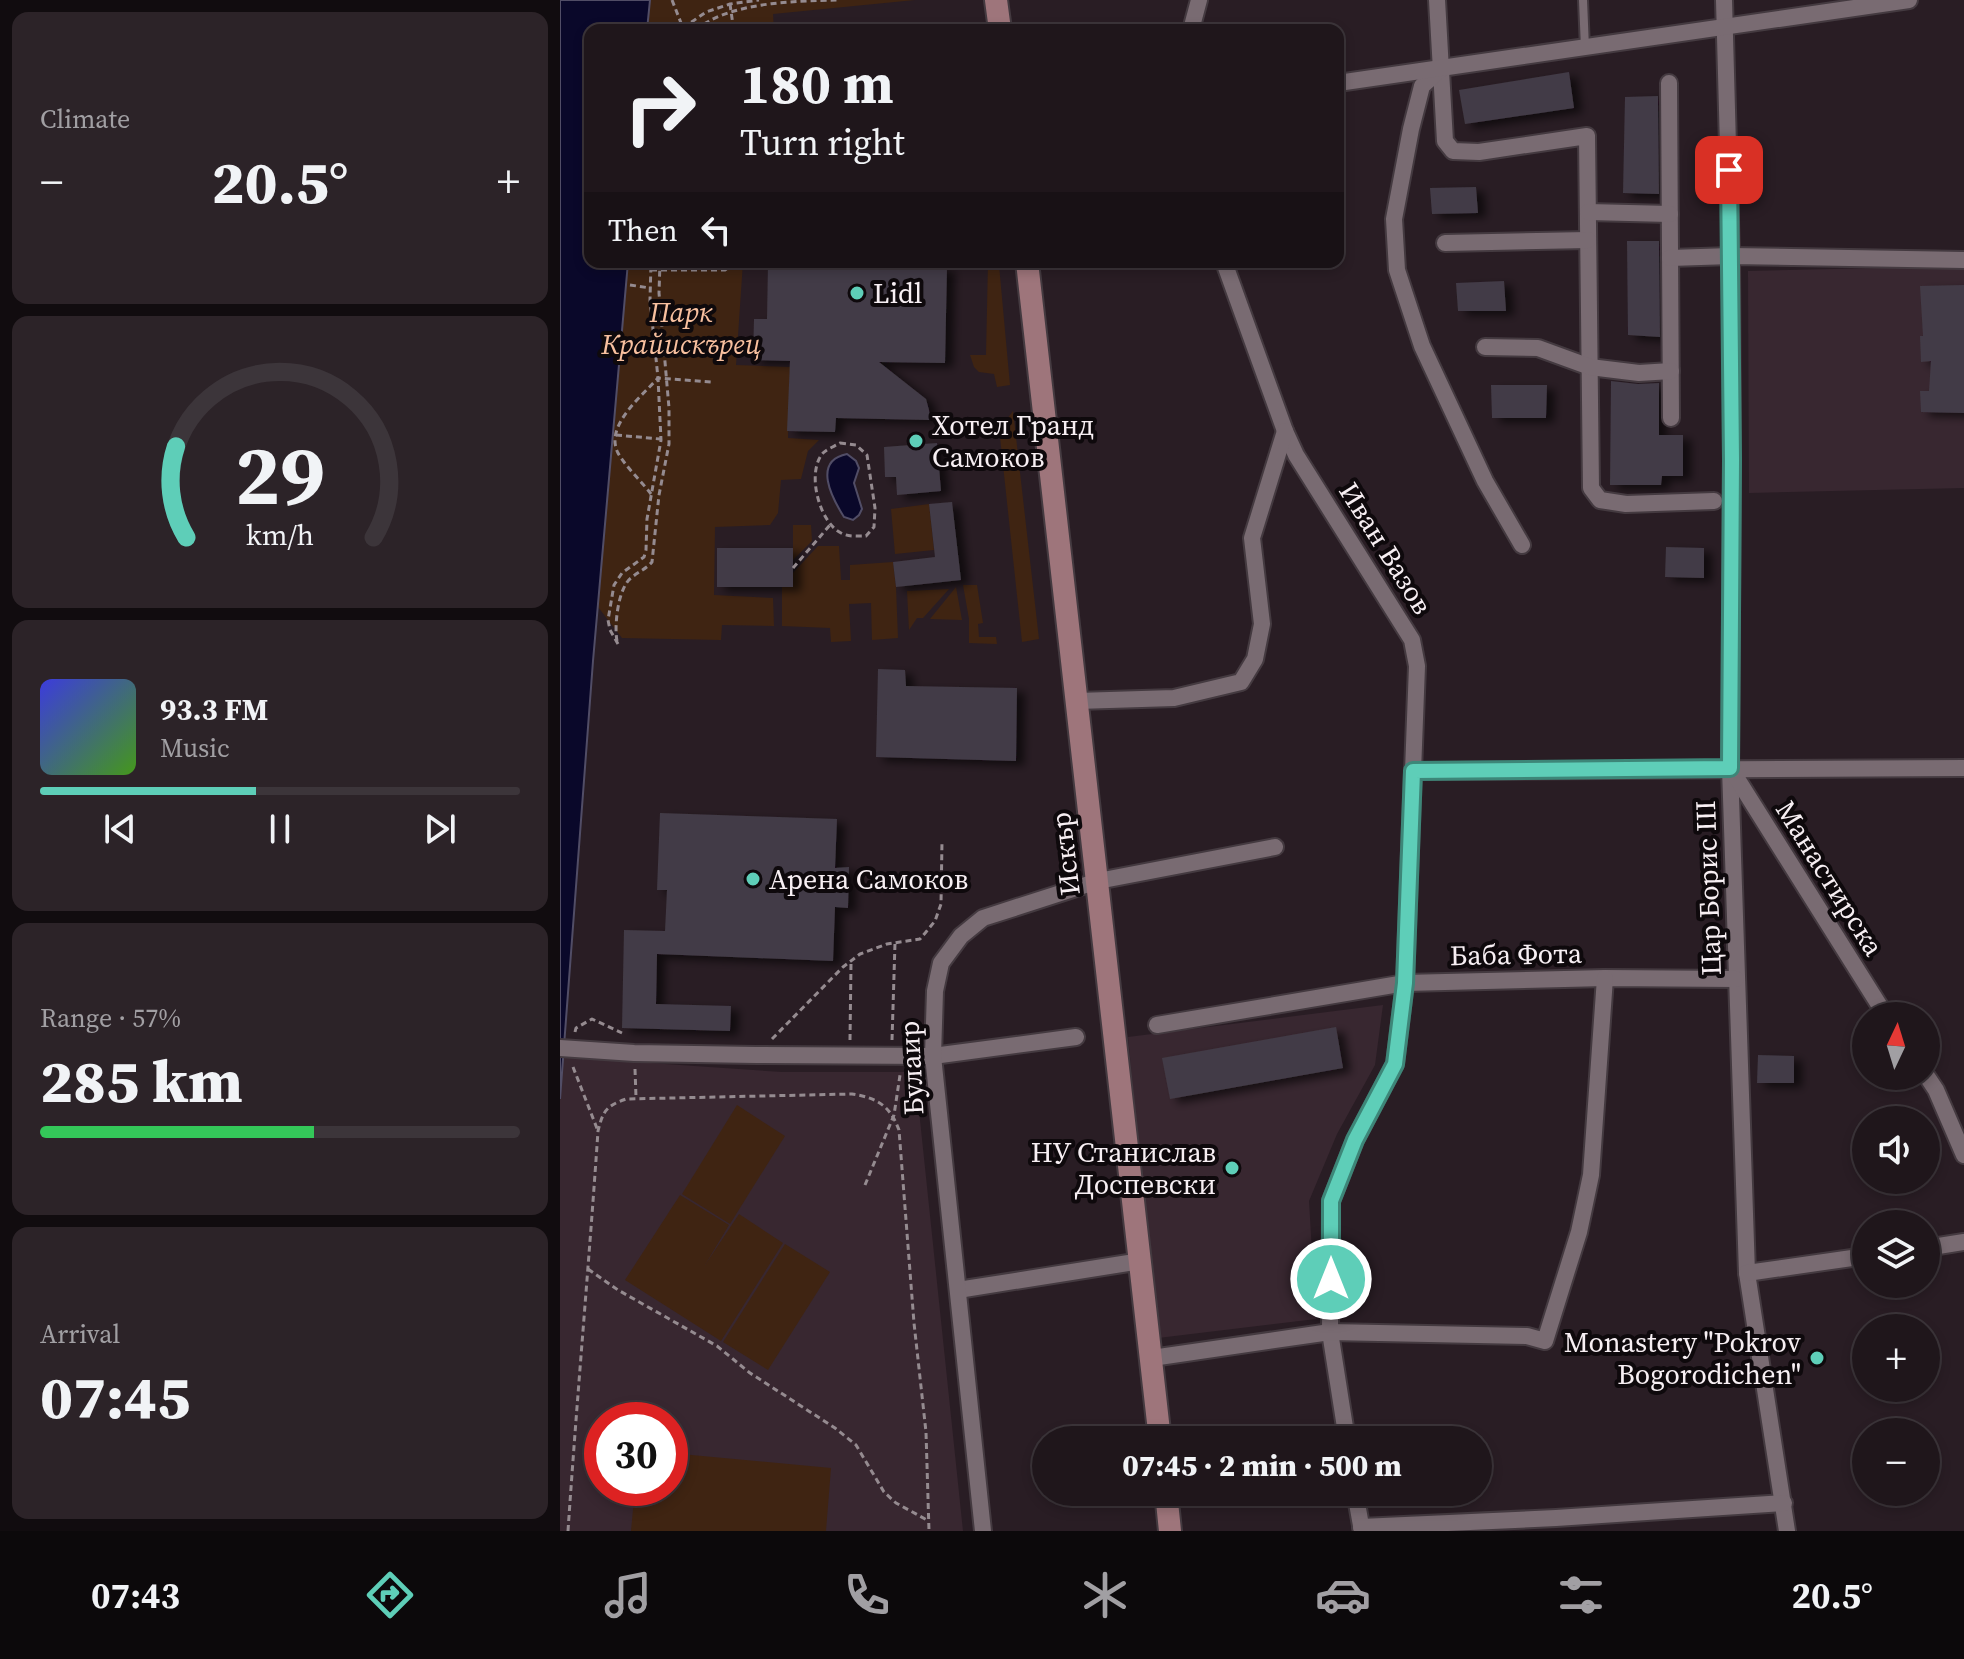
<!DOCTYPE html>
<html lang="en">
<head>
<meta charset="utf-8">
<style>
  :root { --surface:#1f161b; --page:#2c2328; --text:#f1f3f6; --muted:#a19fa3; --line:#3c353a; --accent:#5eceb8 }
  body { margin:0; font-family:"Source Serif 4",serif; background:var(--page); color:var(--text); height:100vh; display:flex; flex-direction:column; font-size:30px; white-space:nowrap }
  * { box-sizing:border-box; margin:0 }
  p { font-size:26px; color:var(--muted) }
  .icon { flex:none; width:44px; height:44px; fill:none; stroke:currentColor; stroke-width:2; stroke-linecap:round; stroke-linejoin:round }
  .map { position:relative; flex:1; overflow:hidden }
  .details { display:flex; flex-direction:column; gap:12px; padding:12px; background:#110c0f; width:560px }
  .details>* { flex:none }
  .guide { position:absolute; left:24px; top:24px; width:760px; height:244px; border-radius:16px; box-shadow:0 4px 12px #0003,0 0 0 2px var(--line); background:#1f161b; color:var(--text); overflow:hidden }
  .needle { width:52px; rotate:4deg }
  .tools { position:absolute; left:1292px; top:1002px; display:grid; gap:16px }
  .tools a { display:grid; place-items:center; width:88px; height:88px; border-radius:50%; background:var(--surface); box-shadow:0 4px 12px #0003,0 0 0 2px var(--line); font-size:40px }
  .speed { position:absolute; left:24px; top:1402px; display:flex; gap:16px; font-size:40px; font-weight:700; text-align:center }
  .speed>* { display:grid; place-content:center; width:104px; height:104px; border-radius:50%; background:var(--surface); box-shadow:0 4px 12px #0003,0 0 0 2px var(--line); line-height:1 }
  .speed .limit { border:12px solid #d22; background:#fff; color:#111 }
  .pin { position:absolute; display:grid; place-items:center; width:68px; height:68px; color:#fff; margin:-34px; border-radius:16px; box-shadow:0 4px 12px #0006 }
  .me { position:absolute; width:88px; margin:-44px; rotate:0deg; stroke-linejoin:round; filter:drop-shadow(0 0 6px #0008) }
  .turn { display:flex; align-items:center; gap:28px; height:168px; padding:0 24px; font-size:36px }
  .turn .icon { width:104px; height:104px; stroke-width:2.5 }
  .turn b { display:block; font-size:56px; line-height:68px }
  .then { display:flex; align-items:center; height:76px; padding:0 24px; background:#0003; gap:16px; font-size:30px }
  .big { font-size:60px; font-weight:800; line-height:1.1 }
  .details .tile { flex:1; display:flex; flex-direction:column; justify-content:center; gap:12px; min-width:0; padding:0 28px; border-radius:16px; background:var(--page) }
  .details .dial { align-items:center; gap:0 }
  .dial svg { height:208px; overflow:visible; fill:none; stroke:var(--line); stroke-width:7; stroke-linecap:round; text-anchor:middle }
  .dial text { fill:var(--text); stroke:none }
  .song { display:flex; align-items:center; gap:24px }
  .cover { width:96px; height:96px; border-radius:12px; background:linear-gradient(135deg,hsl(240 70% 55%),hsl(100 70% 35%)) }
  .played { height:8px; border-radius:4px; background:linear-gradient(90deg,var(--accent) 45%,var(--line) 45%) }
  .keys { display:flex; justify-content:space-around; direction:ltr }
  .heat { display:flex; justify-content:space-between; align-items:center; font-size:44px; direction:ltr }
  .charge { height:12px; border-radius:6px; background:linear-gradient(90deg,#34c759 57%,var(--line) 0) }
  .trip { position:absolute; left:472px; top:1426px; width:460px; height:80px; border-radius:40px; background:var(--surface); box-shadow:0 4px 12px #0003,0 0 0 2px var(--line); font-weight:800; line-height:80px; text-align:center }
  .menu { display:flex; height:128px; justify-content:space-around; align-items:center; background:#0c090b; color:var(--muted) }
  .menu .icon { width:56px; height:56px }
  .menu .selected { color:var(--accent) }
  .menu b { font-size:36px; color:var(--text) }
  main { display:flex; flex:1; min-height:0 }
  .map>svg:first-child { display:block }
  .built { fill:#382730; fill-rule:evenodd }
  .green { fill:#3f2412 }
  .water { fill:#0a082a; stroke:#514d66; stroke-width:2 }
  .building { fill:#423b46; filter:url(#shadow) }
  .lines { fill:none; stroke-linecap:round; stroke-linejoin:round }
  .lane-casing { stroke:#443a40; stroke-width:12 }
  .street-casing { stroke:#443a40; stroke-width:20 }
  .secondary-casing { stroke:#443a40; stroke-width:26 }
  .path { stroke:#958b90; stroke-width:3; stroke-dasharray:6 4; stroke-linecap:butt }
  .lane { stroke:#796b72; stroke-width:8 }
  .street { stroke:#796b72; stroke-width:16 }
  .secondary { stroke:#9e757b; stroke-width:22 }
  .route-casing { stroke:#3d8678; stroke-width:20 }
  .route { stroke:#5eceb8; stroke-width:14 }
  .poi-dot { fill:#5eceb8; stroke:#0e090c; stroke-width:3 }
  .labels { text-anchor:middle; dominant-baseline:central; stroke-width:8; stroke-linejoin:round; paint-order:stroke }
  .poi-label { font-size:28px; fill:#f7eff3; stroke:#0e090c; text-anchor:start }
  .park-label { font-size:28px; font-style:italic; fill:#f8c09f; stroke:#0e090c }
  .street-label { font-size:28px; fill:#f7eff3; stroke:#0e090c }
</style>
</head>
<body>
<main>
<section class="details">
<div class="tile"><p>Climate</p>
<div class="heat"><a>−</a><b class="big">20.5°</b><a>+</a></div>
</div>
<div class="tile dial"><svg viewBox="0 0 100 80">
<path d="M14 69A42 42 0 1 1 86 69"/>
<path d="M14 69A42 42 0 0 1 10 34" stroke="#5eceb8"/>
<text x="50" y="56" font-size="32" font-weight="700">29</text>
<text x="50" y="72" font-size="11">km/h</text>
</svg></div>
<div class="tile">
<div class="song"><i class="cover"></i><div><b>93.3 FM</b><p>Music</p></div></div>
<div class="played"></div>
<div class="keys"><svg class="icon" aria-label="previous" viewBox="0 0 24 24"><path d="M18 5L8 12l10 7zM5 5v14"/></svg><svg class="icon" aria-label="pause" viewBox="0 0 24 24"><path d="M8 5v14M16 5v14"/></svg><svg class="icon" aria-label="next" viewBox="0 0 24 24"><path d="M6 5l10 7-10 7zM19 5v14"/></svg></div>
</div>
<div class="tile"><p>Range · 57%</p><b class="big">285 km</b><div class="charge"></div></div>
<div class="tile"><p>Arrival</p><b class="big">07:45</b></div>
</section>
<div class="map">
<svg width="1404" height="1531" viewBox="0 0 1404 1531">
  <defs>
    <filter id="shadow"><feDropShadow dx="8" dy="4.5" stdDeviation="4" flood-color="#0009"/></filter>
  </defs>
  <rect width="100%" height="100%" fill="#291d24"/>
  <!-- built -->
  <g class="built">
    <polygon points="1404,266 1404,488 1189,493 1188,271"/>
    <polygon points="823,1005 815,1065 777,1134 749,1201 756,1319 598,1338 568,1037"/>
    <path d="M3,1057L222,1072H355L403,1531H0V1099ZM42,1420H110V1488H42Z"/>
  </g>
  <!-- green -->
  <g class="green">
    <polygon points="90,0 355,0 213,14 214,30 87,30"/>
    <polygon points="68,262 183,262 176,365 230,367 228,438 259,440 248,451 241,479 221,480 218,513 210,525 155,527 154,595 213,598 214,626 162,625 161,640 62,638 38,607"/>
    <polygon points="428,262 438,262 439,265 450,385 437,387 434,374 419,372 414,367 410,355 426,355"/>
    <polygon points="453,411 479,639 462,642 440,437 445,422"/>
    <polygon points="369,504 374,550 335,554 331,509"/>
    <polygon points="233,525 251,525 252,541 233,560"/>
    <polygon points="258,546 279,546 281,580 290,580 290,565 333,562 336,587 338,638 312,640 311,603 289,604 291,641 271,642 270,628 222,626 222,587 233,587 233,573"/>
    <polygon points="417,585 423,623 418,624 419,637 436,637 437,644 409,643 409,619 403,585"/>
    <polygon points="396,587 402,620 370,619"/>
    <polygon points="389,589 363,618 357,618 349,630 347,591"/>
    <polygon points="177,1105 225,1136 170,1224 122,1194"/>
    <polygon points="120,1195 169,1225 145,1265 179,1214 223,1243 161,1341 65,1280"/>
    <polygon points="225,1244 270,1272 208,1370 163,1342"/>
    <polygon points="110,1453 271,1468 266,1531 71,1531 75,1488 110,1488"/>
  </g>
  <!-- water -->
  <g class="water">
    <polygon points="0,0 90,0 87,30 30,30 30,262 68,262 33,661 0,1099"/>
    <path d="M287,454L296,461L299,468L294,483L302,509L299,515L293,520L284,517C272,498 252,461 287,454Z"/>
  </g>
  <!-- building -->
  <g class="building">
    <polygon points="1009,72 1014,108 905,124 899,90"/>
    <polygon points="1098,96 1099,194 1063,193 1065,97"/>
    <polygon points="916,187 918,213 872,214 870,188"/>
    <polygon points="1067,241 1099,241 1100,337 1068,335"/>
    <polygon points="208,264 387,267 385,363 319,362 366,399 369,410 370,420 276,418 275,432 227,431 230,361 193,360 194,319 207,319"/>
    <polygon points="944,281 946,311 898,311 896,283"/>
    <polygon points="1404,285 1404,413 1361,412 1360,391 1369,391 1371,361 1361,362 1360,336 1363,336 1360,286"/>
    <polygon points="1051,381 1078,384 1099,383 1099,435 1123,435 1123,476 1102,476 1101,485 1050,485"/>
    <polygon points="931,385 987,385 986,418 932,418"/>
    <polygon points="377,443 381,491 337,495 336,477 325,477 324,447"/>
    <polygon points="392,502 401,580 336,587 333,562 375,557 369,504"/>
    <polygon points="1106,547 1144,548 1144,578 1105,577"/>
    <rect x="157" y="548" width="76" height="39"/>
    <polygon points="318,669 345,670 346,686 457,688 456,761 316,757"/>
    <polygon points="100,813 277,819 275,868 289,867 288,908 275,907 273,961 97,954 96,1004 171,1006 170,1031 62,1028 64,930 105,931 107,890 97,890"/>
    <polygon points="776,1027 783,1068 610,1099 602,1058"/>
    <polygon points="1198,1055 1234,1056 1234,1083 1197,1083"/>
  </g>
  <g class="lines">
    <!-- lane casing -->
    <g class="lane-casing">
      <polyline id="lane" points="1023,0 1025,48"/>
    </g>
    <!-- street casing -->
    <g class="street-casing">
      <g id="street">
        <polyline points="877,0 885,141 893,151 919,152 1027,136 1031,488 1040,500 1066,504 1154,501"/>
        <polyline points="1164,0 1171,256 1172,460 1170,768 1187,1273 1227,1531"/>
        <polyline points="631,30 639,0"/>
        <polyline points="881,69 862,86 851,129 834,219 837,270 862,346 925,481 962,545"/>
        <polyline points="778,83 1349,0"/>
        <polyline points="1109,83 1111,418"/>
        <polyline points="1028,212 1110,214"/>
        <polyline points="885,243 1028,240"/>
        <polyline points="1110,258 1171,256 1404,260"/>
        <polyline points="664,262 725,431 736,455 852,640 857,666 845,983 835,1064 795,1140 771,1201 770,1332 787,1440"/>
        <polyline points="925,347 978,348 1030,367 1079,373 1111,371"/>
        <polyline points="517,701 614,698 681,682 695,659 702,624 692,538 725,431"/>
        <polyline points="1171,769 1326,1016"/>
        <polyline points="853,771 1404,768"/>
        <polyline points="597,1025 845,983 1045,978 1176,979"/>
        <polyline points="0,1048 74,1053 196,1055 373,1056 516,1037"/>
        <polyline points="1366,1075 1376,1090 1404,1155"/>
        <polyline points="1366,1248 1404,1242"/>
        <polyline points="1187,1273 1306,1256"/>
        <polyline points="398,1290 581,1261"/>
        <polyline points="592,1358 770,1332 967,1336 985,1341 1019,1232 1031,1175 1045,978"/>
        <polyline points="795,1492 802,1531"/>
        <polyline points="801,1527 996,1518 1224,1503"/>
        <polyline points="423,1531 373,1056 375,991 381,963 401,936 423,918 538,881 715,847"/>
      </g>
    </g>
    <!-- secondary casing -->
    <g class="secondary-casing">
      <g id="secondary">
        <polyline points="436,0 440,30"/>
        <polyline points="467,262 600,1440"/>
        <polyline points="606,1492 610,1531"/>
      </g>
    </g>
    <!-- path -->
    <g class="path">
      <polyline points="112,0 123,28 122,30"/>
      <polyline points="170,4 173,25"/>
      <polyline points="123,28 146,12 170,4 199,0"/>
      <path d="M136,30C169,2 235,1 277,0"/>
      <polyline points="91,270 165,270 176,262"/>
      <polyline points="70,285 90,288"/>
      <polyline points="56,435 100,439"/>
      <path d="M280,443L296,445L307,455L315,508L314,527L306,536C298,536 288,537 281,533C259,522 246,472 263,453C267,449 275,446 280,443Z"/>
      <path d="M91,494C82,482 65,466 58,453C44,426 82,396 98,378L151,382"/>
      <polyline points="233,568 270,525"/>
      <path d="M57,641C54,626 58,588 71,578C78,572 86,569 92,562L99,495L109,444V408L99,293L100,262"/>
      <polyline points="58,644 50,630 48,620 54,585 62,573 84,557 86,550 87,519 101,440 98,378 90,300 91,262"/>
      <polyline points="15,1032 16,1028 32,1019 62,1033"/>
      <polyline points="212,1039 283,967 300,954 327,944 360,939 366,932 375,921 381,904 382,841"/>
      <polyline points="290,1040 291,963"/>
      <polyline points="332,1040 335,943"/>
      <polyline points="13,1067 38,1131"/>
      <polyline points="75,1069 76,1097"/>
      <polyline points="305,1185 334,1115 340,1075"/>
      <polyline points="28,1269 58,1290 157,1346 190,1373 275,1428 296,1445 324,1492 336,1503 367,1520"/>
      <path d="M8,1531C17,1397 29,1264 38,1131C43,1111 46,1106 66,1099L292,1094C318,1098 330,1106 339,1130L354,1323L366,1432L369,1531"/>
    </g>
    <!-- lane -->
    <use href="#lane" class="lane"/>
    <!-- street -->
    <use href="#street" class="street"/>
    <!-- secondary -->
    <use href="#secondary" class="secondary"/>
  </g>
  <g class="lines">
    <!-- route casing -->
    <g class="route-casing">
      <polyline id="route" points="771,1279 771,1201 795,1140 835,1064 845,983 853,771 1170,768 1172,460 1169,170"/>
    </g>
    <!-- route -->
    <use href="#route" class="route"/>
  </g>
  <!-- markers -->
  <g class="poi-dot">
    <circle cx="297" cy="293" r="8"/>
    <circle cx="356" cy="441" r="8"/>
    <circle cx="193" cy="879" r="8"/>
    <circle cx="672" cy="1168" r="8"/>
    <circle cx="1257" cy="1358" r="8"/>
  </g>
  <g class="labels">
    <!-- poi labels -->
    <g class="poi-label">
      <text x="313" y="293">Lidl</text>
      <text x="372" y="425">Хотел Гранд<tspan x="372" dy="32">Самоков</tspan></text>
      <text x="209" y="879">Арена Самоков</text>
      <text x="656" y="1152" text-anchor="end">НУ Станислав<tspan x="656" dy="32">Доспевски</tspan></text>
      <text x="1241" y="1342" text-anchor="end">Monastery "Pokrov<tspan x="1241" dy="32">Bogorodichen"</tspan></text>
    </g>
    <!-- park labels -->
    <g class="park-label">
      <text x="121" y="312">Парк<tspan x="121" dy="32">Крайискърец</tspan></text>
    </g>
    <!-- street labels -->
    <g class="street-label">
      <text transform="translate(826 548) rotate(58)">Иван Вазов</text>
      <text transform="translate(505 854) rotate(-97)">Искър</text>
      <text transform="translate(1270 878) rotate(58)">Манастирска</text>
      <text transform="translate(1148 888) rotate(-92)">Цар Борис III</text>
      <text transform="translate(956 954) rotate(-1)">Баба Фота</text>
      <text transform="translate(351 1068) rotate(-93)">Булаир</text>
    </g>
  </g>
</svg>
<div class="tools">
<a><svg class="needle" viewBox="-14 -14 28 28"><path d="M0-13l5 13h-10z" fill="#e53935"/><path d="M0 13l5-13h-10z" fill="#a19fa3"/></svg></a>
<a><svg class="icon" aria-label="sound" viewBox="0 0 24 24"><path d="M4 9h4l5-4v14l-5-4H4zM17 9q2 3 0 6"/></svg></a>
<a><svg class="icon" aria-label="layers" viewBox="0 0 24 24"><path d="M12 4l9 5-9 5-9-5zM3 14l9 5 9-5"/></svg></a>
<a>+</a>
<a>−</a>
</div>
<div class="speed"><div class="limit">30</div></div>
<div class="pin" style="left:1169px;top:170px;background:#d93025"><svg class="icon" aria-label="arrive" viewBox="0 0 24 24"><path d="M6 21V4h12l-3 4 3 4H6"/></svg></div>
<svg class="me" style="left:771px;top:1279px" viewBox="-20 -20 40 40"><circle r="17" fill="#5eceb8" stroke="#fff" stroke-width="3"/><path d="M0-11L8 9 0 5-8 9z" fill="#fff"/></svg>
<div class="trip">07:45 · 2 min · 500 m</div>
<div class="guide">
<div class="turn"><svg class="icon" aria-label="right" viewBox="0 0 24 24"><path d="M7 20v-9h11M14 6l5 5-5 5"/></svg><div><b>180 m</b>Turn right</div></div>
<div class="then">Then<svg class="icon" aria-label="left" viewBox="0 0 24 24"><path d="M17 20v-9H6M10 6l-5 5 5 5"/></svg></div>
</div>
</div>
</main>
<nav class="menu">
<b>07:43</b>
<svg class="icon selected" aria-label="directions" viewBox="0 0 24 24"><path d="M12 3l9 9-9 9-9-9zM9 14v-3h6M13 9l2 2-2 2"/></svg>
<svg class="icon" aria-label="music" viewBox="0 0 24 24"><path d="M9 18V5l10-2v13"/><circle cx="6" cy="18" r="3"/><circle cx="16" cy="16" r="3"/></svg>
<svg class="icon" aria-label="phone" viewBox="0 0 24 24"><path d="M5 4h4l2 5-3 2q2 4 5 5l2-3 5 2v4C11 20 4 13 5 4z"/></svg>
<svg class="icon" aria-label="climate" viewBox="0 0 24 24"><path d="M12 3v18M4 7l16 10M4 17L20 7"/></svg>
<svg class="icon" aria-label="car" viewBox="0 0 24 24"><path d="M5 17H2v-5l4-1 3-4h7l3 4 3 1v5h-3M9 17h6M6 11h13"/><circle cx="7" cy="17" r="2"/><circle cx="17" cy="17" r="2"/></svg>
<svg class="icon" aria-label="filters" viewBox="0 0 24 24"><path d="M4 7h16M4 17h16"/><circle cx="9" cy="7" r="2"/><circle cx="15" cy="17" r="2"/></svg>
<b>20.5°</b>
</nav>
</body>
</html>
